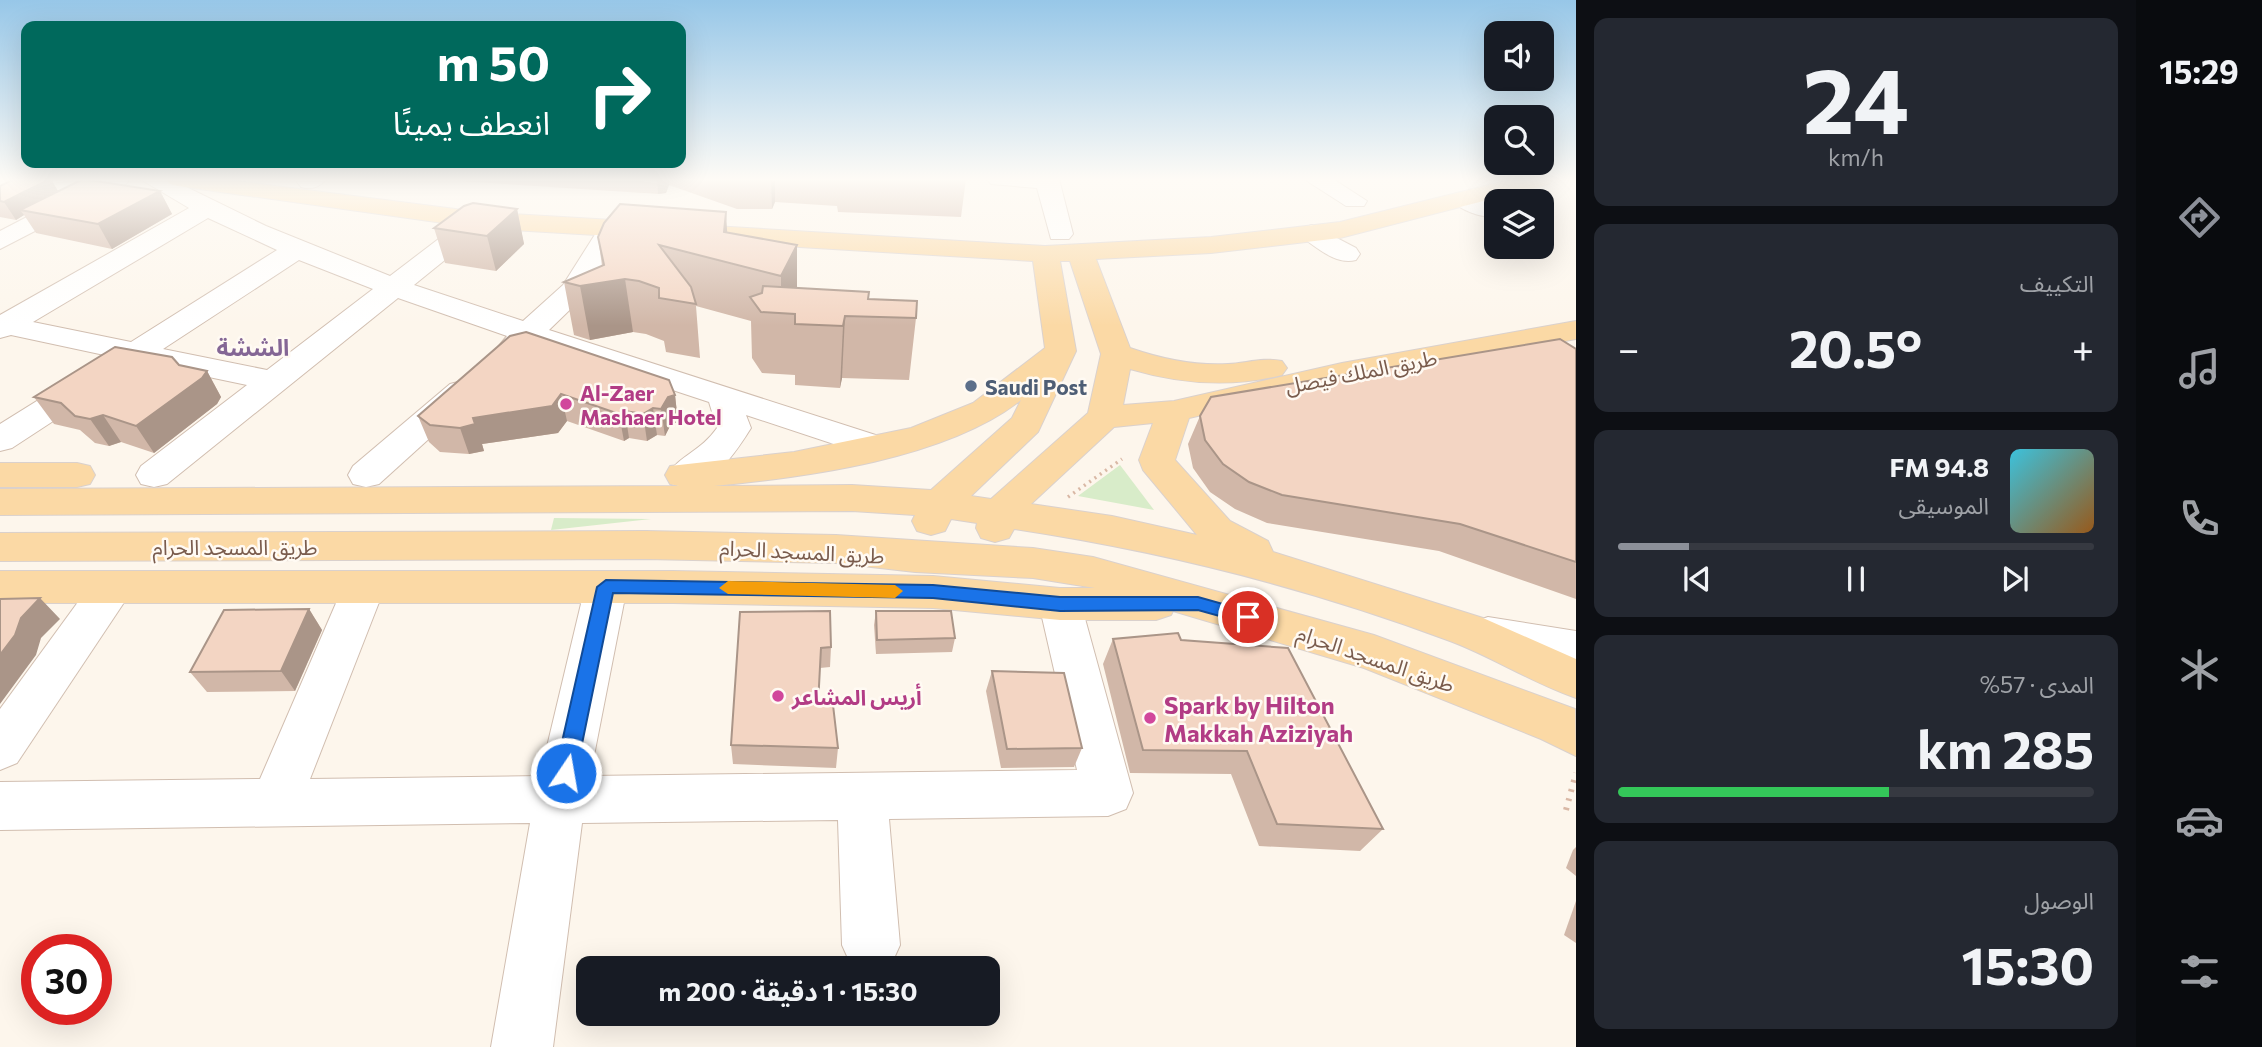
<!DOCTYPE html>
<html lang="ar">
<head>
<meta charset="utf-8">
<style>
  :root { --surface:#171b24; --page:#242831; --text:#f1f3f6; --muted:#9ea1a6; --line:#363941; --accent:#8c9099 }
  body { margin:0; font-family:Commissioner,"Noto Sans Arabic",sans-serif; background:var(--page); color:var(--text); direction:rtl; height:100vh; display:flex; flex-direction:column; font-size:26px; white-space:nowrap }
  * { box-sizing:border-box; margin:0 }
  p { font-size:23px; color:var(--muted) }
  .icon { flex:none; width:38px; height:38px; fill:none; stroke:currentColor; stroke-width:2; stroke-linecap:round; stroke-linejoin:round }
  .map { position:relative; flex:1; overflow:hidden; direction:ltr }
  .details { display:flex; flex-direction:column; gap:18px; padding:18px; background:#0d0f14; width:560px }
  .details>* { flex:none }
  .banner { position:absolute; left:21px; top:21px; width:665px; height:147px; border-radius:14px; box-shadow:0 7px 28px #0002; direction:rtl; background:#00695c; color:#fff; overflow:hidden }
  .tools { position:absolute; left:1484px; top:21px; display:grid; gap:14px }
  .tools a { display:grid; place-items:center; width:70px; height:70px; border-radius:14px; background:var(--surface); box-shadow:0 7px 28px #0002; font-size:35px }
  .speed { position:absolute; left:21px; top:934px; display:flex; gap:14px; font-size:35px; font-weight:700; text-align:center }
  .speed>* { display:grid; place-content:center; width:91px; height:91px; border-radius:50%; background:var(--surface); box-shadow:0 7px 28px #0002; line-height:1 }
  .speed .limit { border:10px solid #d22; background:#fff; color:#111 }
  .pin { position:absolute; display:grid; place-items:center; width:60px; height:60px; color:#fff; margin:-30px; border:4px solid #fff; border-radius:50%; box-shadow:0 2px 7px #0007 }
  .me { position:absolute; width:77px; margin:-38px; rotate:12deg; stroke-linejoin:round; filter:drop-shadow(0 0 5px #0008) }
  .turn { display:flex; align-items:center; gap:24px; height:147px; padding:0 21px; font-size:32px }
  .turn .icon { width:91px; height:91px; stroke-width:2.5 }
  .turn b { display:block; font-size:49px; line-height:60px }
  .big { font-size:52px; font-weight:700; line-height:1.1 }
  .details .widget { flex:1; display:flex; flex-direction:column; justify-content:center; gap:10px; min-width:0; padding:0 24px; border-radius:14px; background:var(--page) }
  .details .dial { align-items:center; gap:0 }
  .dial b { font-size:91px; line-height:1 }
  .song { display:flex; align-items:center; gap:21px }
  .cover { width:84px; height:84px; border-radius:10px; background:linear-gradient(135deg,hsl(190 70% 55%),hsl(30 70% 35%)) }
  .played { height:7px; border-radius:4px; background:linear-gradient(90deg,var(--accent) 15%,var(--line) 15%) }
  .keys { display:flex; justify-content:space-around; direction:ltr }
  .heat { display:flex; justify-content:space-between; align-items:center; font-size:38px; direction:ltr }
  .charge { height:10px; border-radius:5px; background:linear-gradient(90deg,#34c759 57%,var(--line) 0) }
  .trip { position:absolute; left:576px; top:956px; width:424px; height:70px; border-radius:14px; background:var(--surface); box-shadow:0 7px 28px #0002; font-weight:700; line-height:70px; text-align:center; direction:rtl }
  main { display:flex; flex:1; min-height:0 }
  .dock { display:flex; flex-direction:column; width:126px; justify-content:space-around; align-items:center; background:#090b0e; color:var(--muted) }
  .dock .icon { width:49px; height:49px }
  .dock .on { color:var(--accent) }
  .dock b { font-size:32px; color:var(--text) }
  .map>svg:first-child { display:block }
  .green { fill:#d8ecc9 }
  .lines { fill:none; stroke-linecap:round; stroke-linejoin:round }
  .minor-casing { stroke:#d1beb0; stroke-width:2 }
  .major-casing { stroke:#dad1cd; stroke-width:2 }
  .path-far1 { stroke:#d9b8a5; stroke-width:3.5; stroke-dasharray:2 4.5; stroke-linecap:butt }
  .path { stroke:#d9b8a5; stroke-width:6; stroke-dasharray:2.5 7; stroke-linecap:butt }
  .minor { fill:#fff; fill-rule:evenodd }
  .major { fill:#fbd9a5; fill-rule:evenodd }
  .wall { fill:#d1b7a8 }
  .shaded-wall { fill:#aa9588 }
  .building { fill:#f3d5c3; stroke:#aa9588; stroke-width:2 }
  .route { fill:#1a73e8; stroke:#114b97; stroke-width:2 }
  .slow { fill:#f59e0b }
  .service-dot { fill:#5c6f8a; stroke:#fffaf3; stroke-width:2.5 }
  .hotel-dot { fill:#d1479c; stroke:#fffaf3; stroke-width:2.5 }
  .labels { text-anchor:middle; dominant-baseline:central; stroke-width:5; stroke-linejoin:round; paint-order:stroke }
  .street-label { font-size:21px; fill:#7a5c4d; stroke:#fffaf3 }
  .service-label { font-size:21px; font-weight:bold; fill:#4e5e75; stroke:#fffaf3; text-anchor:start }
  .hotel-label { font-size:21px; font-weight:bold; fill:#b23c85; stroke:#fffaf3; text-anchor:start }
  .far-district-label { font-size:23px; font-weight:bold; fill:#846695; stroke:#fffaf3 }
  .near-hotel-label { font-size:24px; font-weight:bold; fill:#b23c85; stroke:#fffaf3; text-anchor:start }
</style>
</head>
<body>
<main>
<nav class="dock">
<b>15:29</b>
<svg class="icon on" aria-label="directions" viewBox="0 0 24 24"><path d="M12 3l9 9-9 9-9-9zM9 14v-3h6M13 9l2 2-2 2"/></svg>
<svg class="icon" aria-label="music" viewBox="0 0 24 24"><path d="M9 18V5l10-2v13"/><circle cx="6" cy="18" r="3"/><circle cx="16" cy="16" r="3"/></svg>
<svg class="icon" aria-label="phone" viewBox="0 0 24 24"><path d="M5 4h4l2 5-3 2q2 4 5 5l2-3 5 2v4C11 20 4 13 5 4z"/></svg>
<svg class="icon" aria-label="climate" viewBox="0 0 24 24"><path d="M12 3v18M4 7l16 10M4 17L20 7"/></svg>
<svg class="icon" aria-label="car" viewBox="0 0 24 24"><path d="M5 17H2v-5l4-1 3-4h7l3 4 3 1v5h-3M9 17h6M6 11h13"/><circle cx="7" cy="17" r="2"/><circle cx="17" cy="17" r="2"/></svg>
<svg class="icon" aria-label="filters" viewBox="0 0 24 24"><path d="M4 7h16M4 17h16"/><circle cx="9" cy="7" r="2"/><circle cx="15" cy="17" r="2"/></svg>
</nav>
<section class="details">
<div class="widget dial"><b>24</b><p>km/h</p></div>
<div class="widget"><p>التكييف</p>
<div class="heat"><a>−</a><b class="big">20.5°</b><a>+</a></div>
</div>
<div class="widget">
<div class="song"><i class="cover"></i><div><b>94.8 FM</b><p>الموسيقى</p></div></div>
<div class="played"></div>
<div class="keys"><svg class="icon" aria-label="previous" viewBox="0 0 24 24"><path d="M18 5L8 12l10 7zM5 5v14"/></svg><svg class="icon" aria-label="pause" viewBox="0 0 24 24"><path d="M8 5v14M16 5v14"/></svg><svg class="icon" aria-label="next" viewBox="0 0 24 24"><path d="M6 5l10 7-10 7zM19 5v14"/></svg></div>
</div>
<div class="widget"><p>المدى · 57%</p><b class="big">285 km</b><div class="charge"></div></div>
<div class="widget"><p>الوصول</p><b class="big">15:30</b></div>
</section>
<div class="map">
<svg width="1576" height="1047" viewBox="0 0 1576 1047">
  <rect width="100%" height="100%" fill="#fdf6ec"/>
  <!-- green -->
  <g class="green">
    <polygon points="1120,465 1154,510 1078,496"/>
    <polygon points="554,518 651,519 551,530"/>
  </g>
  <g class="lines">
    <!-- minor casing -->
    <g class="minor-casing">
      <g id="minor">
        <polygon points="0,179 16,179 12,184 0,188"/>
        <polygon points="100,179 130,179 126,184 0,249 0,231"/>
        <path d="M140,179H170L266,226L390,276L470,215H488L492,220L488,225L414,285L523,321L563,285L601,225H619L623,230L584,296L549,330L888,439L894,447L888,455L876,458L746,415L751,428C734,455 709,494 672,484L667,475C679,456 701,451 717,428L709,402L533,344C523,354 516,357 502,354L498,347L507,336L398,298L167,484L154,487L141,484L136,475L141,466L247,385L142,363L12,448L0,451V424L109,356L11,335L0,338V315L189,208ZM208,218L277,250L131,342L33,322ZM299,260L373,289L267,370L163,349Z"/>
        <path d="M299,179H326C319,188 311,190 301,187L297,182Z"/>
        <polygon points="987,179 1059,179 1073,234 1069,239 1051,239 1037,188 991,184"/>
        <polygon points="1304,179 1333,179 1367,201 1364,206 1346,206"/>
        <path d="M1463,192L1496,204V216C1484,219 1458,210 1451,199L1454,194Z"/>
        <path d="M1312,225L1356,248L1360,254L1356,260C1336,265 1319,249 1303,238L1299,233L1303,228Z"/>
        <polygon points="462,381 474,384 478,391 474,398 379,484 366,487 353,484 348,475 353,466 450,384"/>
        <polygon points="112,571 127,576 133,587 127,598 17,763 0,770 0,709 97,576"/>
        <polygon points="364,571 379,576 385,587 310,779 540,776 585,587 591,576 606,571 621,576 627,587 590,776 1077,770 1039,604 1045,593 1060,588 1075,593 1081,604 1133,793 1126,809 1108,816 889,819 900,945 891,965 885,968 851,965 842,945 838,820 582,823 553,1047 491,1047 530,823 0,830 0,782 260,779 343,587 349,576"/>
        <polygon points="1488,617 1576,631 1576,667 1473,646 1466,634 1473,622"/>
      </g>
    </g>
    <!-- major casing -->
    <g class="major-casing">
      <g id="major">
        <path d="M166,179H221L479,212L1045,246L1211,237L1340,222L1513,179H1553L1549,184L1340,238L1211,253L1096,259L1130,348C1162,359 1194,366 1228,364C1246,363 1264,357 1282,361L1287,368L1282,375C1230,388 1181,384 1130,369L1123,405L1174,401L1342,363L1576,321V339L1342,383L1189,418L1175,460L1230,521L1268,541L1273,552L1483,618L1576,659V698C1532,683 1493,657 1450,641C1306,587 1166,552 1014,529L1009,538L995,542L981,538L976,528L977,523L951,519L945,531L931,535L917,531L912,521L915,515L852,511L0,515V489L679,486L670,484L665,475L670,466L794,452L911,428L973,403L1045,348L1033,261L479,228L178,186L170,184ZM1060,261H1070L1101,354L1088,413L991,499L971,496L1038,432L1076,351ZM1021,400L1012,418L931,490L852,485L714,486C807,477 946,459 1021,400ZM1153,423L1139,460L1143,470L1197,535L1112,516L1031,504L1114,427Z"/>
        <polygon points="0,463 77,463 90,466 95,475 90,484 77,487 0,487"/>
        <polygon points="646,531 836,535 1033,548 1093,557 1374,635 1575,709 1576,756 1541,739 1364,668 1173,611 1171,615 1156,620 1060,620 933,608 673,603 0,603 0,571 673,571 933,576 1060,588 1095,588 1033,578 915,572 836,563 646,559 0,561 0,533"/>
      </g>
    </g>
    <!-- path-far1 -->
    <polyline class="path-far1" points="1068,497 1122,459"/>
    <!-- path -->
    <polyline class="path" points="1566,810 1576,773"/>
    <!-- minor -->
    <use href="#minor" class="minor"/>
    <!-- major -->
    <use href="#major" class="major"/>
  </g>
  <!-- wall -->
  <g class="wall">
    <polygon points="459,179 966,179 961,217 838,212 837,206 775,202 772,209 737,209 669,185 666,193 658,194 459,181"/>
    <polygon points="0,186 58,191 160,191 172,214 112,249 36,233 24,215 16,220 0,217"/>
    <polygon points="517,209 524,244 496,271 445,263 434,228"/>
    <polygon points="728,233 797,245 797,288 868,299 916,318 909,380 842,378 840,388 795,385 795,375 762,373 752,358 751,321 696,306 700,358 666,352 664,341 646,334 633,332 590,340 574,335 564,282 602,266 598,237"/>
    <polygon points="510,336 675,395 678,422 671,424 665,436 657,435 647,441 629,438 624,441 567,421 558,433 482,444 484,451 469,454 440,452 429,442 418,416"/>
    <polygon points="1576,349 1576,599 1439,551 1267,523 1235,509 1210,492 1193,468 1188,444 1200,416"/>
    <polygon points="179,365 207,371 221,397 217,404 154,453 121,442 109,446 95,443 80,430 54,424 34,397"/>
    <polygon points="309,609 322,630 295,691 207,692 190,672"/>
    <polygon points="876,611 955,638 952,652 876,654 874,625"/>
    <polygon points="740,612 831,647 830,667 820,668 818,705 838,748 836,768 733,764 731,745"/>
    <polygon points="1113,639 1181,640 1383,829 1360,851 1259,846 1231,774 1130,773 1103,664"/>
    <polygon points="992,671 1082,748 1074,767 1001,768 986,691"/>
    <polygon points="1576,847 1576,876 1566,868 1573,850"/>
    <polygon points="1576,901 1576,943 1564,935"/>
  </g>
  <!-- shaded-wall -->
  <g class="shaded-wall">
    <polygon points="50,179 51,179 61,196 20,210 24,215 16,220 4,202"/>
    <polygon points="657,179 669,179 669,185 666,193 658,194"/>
    <polygon points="771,179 775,179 775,202 772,209"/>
    <polygon points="160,191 172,214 112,249 98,224"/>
    <polygon points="517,209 524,244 496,271 487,236"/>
    <polygon points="726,212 729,263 724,232"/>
    <polygon points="797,245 797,297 781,313 781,276"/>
    <polygon points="625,279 633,332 590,340 580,286"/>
    <polygon points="845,316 842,378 840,388 843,326"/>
    <polygon points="207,371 221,397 217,404 154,453 136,426"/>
    <polygon points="561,394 567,421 558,433 482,444 484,451 469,454 460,428 473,418"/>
    <polygon points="675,395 678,422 671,424 665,436 661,409 668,397"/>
    <polygon points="653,408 657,435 647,441 643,414"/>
    <polygon points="625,411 629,438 624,441 619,414"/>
    <polygon points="103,415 121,442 109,446 90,419"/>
    <polygon points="40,598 60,619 41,638 36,655 0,704 0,655 21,618"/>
    <polygon points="309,609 322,630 295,691 281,671"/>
  </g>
  <!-- building -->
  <g class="building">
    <polygon points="14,179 50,179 4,202 0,201 0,186"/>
    <polygon points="83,179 160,191 98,224 20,210"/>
    <polygon points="473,203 517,209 487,236 434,228 464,206"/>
    <polygon points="620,204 726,212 724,232 797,245 781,276 659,245 691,287 696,304 659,298 659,288 639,281 625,279 580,286 564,282 604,265 598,237 604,223"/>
    <polygon points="763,286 869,292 868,299 917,301 916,318 845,316 843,326 795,324 795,314 761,312 750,297 762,293"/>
    <polygon points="526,332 669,380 675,395 668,397 661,409 653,408 643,414 625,411 619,414 561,394 552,406 473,418 475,424 460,428 430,425 418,416 510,336"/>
    <polygon points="1560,339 1576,349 1576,562 1460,524 1282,495 1249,482 1223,464 1205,440 1200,416 1211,397"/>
    <polygon points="115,347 172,357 179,365 207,371 202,378 136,426 103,415 90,419 75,416 61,403 34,397"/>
    <polygon points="40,598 21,618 15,635 0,655 0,599"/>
    <polygon points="309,609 281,671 190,672 224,610"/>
    <polygon points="830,611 831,647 821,648 818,705 833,705 838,748 731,745 740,612"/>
    <polygon points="876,611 951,611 955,638 877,640"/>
    <polygon points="1178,633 1181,640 1288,648 1383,829 1277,824 1247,751 1143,750 1113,639"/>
    <polygon points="992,671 1064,673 1082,748 1007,749"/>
  </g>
  <!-- sky -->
  <linearGradient id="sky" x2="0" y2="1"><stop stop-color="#97c7e8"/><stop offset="0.55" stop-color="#fefbf6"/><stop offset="1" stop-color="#fefbf6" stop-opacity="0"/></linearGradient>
  <rect width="1576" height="326" fill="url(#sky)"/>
  <!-- route -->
  <polygon class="route" points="606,580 933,585 1060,597 1198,597 1255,613 1257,617 1248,624 1198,610 1060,611 933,598 613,593 576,773 573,779 566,782 558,779 555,773 597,587"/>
  <!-- slow -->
  <polygon class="slow" points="728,581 895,585 903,591 895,598 728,594 719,588"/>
  <!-- markers -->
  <circle class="service-dot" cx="971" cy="386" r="7"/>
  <g class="hotel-dot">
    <circle cx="566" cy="404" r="7"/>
    <circle cx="778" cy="696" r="7"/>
    <circle cx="1150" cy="718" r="7"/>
  </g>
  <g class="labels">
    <!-- street labels -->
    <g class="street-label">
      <text transform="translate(1361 371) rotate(-11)">طريق الملك فيصل</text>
      <text x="235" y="546">طريق المسجد الحرام</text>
      <text transform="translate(802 551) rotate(3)">طريق المسجد الحرام</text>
      <text transform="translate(1376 658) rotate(19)">طريق المسجد الحرام</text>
    </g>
    <!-- service labels -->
    <g class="service-label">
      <text x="985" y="386">Saudi Post</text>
    </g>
    <!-- hotel labels -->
    <g class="hotel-label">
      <text x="580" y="392">Al-Zaer<tspan x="580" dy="24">Mashaer Hotel</tspan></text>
      <text x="792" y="696">أريس المشاعر</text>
    </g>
    <!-- far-district labels -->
    <g class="far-district-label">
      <text x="253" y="347">الششة</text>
    </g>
    <!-- near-hotel labels -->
    <g class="near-hotel-label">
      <text x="1164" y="704">Spark by Hilton<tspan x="1164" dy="28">Makkah Aziziyah</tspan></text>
    </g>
  </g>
</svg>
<div class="tools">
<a><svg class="icon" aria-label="sound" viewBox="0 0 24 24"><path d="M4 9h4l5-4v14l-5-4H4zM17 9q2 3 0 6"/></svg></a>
<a><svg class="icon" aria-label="search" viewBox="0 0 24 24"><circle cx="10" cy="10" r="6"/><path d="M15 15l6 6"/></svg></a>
<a><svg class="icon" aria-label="layers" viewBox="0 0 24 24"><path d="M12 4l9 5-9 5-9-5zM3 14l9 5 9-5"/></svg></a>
</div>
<div class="speed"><div class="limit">30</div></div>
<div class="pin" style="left:1248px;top:617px;background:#d93025"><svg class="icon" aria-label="arrive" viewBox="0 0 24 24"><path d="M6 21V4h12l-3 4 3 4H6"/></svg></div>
<svg class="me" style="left:566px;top:773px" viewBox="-20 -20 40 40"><circle r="17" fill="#1a73e8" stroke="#fff" stroke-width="3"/><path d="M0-11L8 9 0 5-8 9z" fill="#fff"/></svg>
<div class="trip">15:30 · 1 دقيقة · 200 m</div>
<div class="banner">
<div class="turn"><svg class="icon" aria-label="right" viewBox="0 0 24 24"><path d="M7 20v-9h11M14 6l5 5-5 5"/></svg><div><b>50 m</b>انعطف يمينًا</div></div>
</div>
</div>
</main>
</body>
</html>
